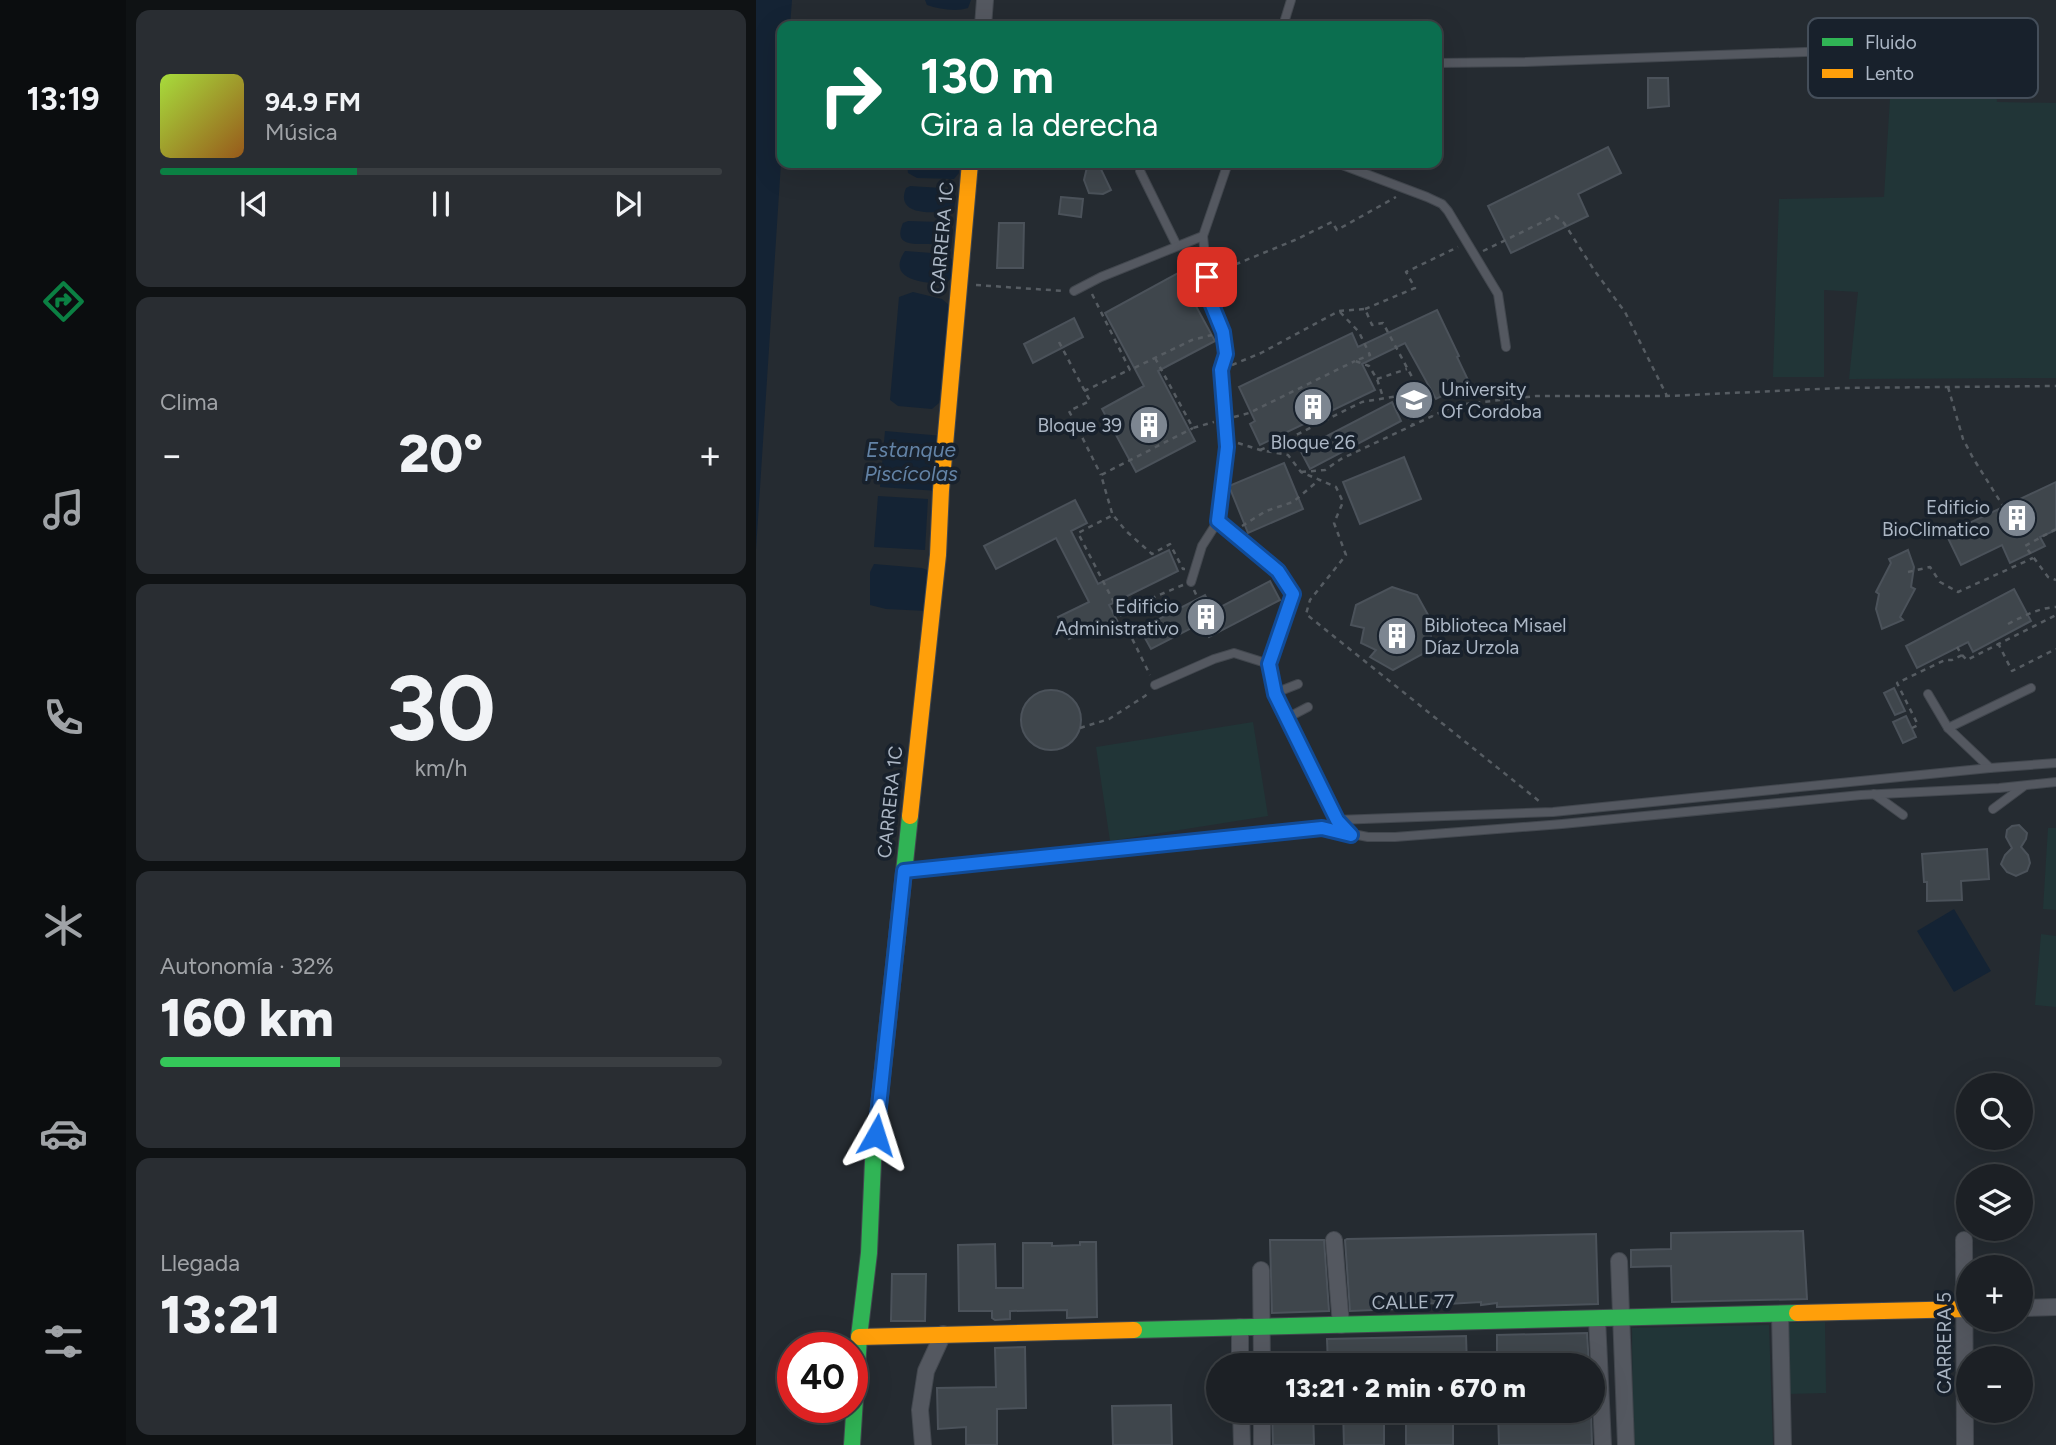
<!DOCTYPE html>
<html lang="es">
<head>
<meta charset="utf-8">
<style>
  :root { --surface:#1c2025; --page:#292d32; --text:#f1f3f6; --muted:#a0a3a7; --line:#3a3e42; --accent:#0b8043 }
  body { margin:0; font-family:Figtree,sans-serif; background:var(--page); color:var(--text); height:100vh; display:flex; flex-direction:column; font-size:26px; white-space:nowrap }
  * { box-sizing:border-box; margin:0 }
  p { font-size:23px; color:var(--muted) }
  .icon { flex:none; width:38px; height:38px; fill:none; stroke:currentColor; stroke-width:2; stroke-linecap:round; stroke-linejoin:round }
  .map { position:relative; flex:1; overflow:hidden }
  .details { display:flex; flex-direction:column; gap:10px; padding:10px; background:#0f1214; width:630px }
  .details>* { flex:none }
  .top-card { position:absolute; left:21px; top:21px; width:665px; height:147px; border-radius:14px; box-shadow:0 7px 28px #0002,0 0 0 2px var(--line); background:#0b6e4f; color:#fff; overflow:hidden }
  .buttons { position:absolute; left:1200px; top:1073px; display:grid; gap:14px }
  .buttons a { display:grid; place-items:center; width:77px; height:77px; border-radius:50%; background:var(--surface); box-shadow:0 7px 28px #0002,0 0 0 2px var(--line); font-size:35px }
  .speed { position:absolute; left:21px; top:1332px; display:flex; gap:14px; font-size:35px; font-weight:700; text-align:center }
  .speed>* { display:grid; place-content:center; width:91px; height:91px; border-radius:50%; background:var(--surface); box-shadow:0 7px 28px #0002,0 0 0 2px var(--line); line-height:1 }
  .speed .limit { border:10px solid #d22; background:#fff; color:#111 }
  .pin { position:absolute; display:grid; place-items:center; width:60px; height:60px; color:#fff; margin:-30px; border-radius:14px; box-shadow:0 4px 10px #0006 }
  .me { position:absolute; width:77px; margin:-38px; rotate:6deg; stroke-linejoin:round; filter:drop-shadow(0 0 5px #0008) }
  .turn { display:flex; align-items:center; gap:24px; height:147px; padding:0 28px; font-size:32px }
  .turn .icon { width:91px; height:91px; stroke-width:2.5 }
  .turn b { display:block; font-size:49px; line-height:60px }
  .big { font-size:52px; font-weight:800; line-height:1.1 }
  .details .tile { flex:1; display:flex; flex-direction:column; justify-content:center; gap:10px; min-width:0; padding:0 24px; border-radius:14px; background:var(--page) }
  .details .dial { align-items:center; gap:0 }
  .dial b { font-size:91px; line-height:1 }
  .song { display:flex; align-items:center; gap:21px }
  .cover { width:84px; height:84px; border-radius:10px; background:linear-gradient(135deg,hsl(80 70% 55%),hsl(30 70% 35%)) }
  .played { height:7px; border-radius:4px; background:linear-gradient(90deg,var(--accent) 35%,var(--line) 35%) }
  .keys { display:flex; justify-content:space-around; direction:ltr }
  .heat { display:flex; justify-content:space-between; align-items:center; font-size:38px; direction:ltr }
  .charge { height:10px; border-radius:5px; background:linear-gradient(90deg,#34c759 32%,var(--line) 0) }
  .trip { position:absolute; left:450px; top:1353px; width:399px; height:70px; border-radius:35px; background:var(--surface); box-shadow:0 7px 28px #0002,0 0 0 2px var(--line); font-weight:800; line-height:70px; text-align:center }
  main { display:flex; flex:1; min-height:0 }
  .menu { display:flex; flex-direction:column; width:126px; justify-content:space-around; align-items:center; background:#0b0d0f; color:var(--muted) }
  .menu .icon { width:49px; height:49px }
  .menu .on { color:var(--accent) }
  .menu b { font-size:32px; color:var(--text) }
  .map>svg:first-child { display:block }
  .green { fill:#213537 }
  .water { fill:#142334 }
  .building { fill:#3f464c; stroke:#4b525a; stroke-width:2 }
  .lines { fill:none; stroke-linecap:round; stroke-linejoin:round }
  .lane-casing { stroke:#42474e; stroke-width:10 }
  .street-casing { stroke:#42474e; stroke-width:18 }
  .fast-casing { stroke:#42474e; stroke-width:18 }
  .slow-casing { stroke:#42474e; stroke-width:18 }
  .path { stroke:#565c62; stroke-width:2.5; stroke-dasharray:5 5; stroke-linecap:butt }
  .lane { stroke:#545860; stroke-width:8 }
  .street { stroke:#545860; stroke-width:16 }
  .fast { stroke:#30b455; stroke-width:16 }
  .slow { stroke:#ff9f0a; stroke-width:16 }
  .route-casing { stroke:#114b97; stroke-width:18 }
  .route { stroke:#1a73e8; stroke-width:12 }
  .labels { text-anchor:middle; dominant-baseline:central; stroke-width:7; stroke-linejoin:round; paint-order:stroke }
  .street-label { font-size:19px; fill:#acb7c5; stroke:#18212c }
  .poi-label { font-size:19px; fill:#acb7c5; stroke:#18212c; text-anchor:end }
  .water-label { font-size:21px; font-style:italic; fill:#6383a6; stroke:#18212c }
  .key { fill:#18212c; stroke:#444e5a; stroke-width:2 }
  .key-label { font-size:19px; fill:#acb7c5 }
</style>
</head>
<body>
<main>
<nav class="menu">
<b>13:19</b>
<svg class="icon on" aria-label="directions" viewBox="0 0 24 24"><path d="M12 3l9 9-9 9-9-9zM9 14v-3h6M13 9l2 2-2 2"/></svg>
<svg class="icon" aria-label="music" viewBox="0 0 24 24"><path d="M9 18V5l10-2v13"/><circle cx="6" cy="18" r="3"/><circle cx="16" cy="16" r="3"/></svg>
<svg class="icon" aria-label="phone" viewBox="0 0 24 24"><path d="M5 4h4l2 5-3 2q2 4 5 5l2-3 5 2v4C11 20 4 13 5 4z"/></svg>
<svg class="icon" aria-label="climate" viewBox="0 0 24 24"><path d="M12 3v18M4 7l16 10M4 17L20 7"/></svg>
<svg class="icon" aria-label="car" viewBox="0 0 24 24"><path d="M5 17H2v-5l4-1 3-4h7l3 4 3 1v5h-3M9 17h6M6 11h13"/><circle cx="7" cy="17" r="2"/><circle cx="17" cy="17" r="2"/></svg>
<svg class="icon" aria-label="filters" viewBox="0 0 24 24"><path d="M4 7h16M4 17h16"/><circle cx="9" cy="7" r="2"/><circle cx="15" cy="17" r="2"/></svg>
</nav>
<section class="details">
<div class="tile">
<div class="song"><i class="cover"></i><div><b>94.9 FM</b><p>Música</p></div></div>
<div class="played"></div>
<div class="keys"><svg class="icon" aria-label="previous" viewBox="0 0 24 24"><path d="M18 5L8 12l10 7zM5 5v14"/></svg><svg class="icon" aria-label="pause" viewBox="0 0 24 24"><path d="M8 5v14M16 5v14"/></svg><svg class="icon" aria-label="next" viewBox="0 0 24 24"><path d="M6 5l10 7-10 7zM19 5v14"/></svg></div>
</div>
<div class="tile"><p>Clima</p>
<div class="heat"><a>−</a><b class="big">20°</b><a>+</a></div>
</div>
<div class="tile dial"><b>30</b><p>km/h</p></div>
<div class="tile"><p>Autonomía · 32%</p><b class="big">160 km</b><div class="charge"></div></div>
<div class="tile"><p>Llegada</p><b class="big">13:21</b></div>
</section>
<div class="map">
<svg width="1300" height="1445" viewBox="0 0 1300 1445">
  <rect width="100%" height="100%" fill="#252b31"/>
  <!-- green -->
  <g class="green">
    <polygon points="1239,77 1241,102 1300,103 1300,378 1093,379 1102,292 1068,290 1068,377 1017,377 1023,199 1128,197 1135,81"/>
    <polygon points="497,722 512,816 354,841 340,747"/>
    <polygon points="1292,828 1300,828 1300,910 1287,909"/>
    <polygon points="1285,934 1300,936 1300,1007 1279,1005"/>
    <polygon points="1069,1322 1070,1393 1031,1394 1030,1323"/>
    <polygon points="1013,1325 1017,1445 877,1445 876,1328"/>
  </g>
  <!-- water -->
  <g class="water">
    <polygon points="0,0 36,0 34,26 26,26 26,147 0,550"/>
    <path d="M169,0H215L212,8C200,12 183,9 171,5Z"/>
    <polygon points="151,163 203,163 203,173 198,179 161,178 152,173"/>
    <path d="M154,186L186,188L198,191L200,197L198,209C181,214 138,217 150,188Z"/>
    <path d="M152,221L183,222L195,226L197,231L195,243C187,245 180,244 172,244C157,244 137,246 147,223Z"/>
    <path d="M149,251L189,254L196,259V278L188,284C169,283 129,280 149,251Z"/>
    <polygon points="157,292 186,299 193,305 183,403 176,409 142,406 134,400 143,297"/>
    <polygon points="129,431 187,436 182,491 124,487"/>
    <polygon points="122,496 172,499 169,550 118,547"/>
    <polygon points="118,564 166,568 174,571 171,611 130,609 114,605 114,572"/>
    <polygon points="1198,909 1235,971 1198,992 1161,931"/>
  </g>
  <!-- building -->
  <g class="building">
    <polygon points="892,78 912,78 913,106 892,108"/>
    <polygon points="852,147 865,173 822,194 832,216 755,253 732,206"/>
    <polygon points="332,163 342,163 355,190 347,194 333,193 328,180"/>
    <polygon points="305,197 327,199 325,217 303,214"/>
    <polygon points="243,223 268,223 267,268 241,268"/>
    <polygon points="422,273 459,341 402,371 439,441 380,472 346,409 388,386 349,313"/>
    <polygon points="681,310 703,356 701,357 713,382 680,399 649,343 606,364 619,390 504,445 494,424 499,421 483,387 596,333 602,347"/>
    <polygon points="318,318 327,337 277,363 268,344"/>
    <polygon points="636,402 645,421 554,469 544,450"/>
    <polygon points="648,457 665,499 604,524 587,482"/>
    <polygon points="528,463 547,509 492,533 473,486"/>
    <polygon points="1300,482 1300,530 1284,537 1289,546 1254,563 1246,545 1205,565 1190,534"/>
    <polygon points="319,500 331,523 315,531 342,584 413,550 422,571 353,605 364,626 349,634 344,624 313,639 302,617 333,602 300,538 240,569 228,546"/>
    <polygon points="1152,550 1158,567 1155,587 1159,589 1144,617 1147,620 1126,629 1120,609 1123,594 1120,592 1135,563 1133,559"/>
    <polygon points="514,581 524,600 453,637 445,623 395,649 384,629 449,595 457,611"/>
    <polygon points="636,587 661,595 676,622 674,650 637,670 614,657 620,650 605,643 608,628 595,625 600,605"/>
    <polygon points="1258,589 1275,621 1217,652 1212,642 1161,668 1150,646"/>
    <polygon points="1138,688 1149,711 1139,715 1128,693"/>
    <circle cx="295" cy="720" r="30"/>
    <polygon points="1150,716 1160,737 1147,743 1137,722"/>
    <polygon points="1263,825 1271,833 1270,839 1265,847 1272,855 1274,863 1271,871 1260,876 1251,872 1245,864 1249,855 1256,848 1250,837 1251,830 1256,826"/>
    <polygon points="1231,849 1233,879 1205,881 1206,900 1171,901 1171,882 1168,882 1166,854"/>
    <polygon points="1047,1231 1051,1299 916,1302 915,1266 875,1267 875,1250 915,1249 915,1233"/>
    <polygon points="840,1234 842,1304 741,1307 741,1303 725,1305 725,1302 691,1304 642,1302 642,1309 594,1311 589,1240 591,1239"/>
    <polygon points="514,1240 568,1240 573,1311 516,1313"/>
    <polygon points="324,1242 340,1242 341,1317 311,1318 311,1310 254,1311 254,1319 239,1320 236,1318 236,1311 203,1311 202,1245 239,1244 240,1288 267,1288 267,1243 296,1243 296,1246 324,1245"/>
    <polygon points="136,1274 170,1274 169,1321 135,1321"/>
    <polygon points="831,1333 833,1365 741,1365 741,1335"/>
    <polygon points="710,1336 711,1365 572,1365 571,1339"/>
    <polygon points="269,1347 270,1408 241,1409 241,1445 210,1445 210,1427 182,1429 181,1388 240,1387 239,1348"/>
    <polygon points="415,1405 416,1445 357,1445 356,1406"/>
    <polygon points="516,1410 557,1410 558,1445 517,1445"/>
    <polygon points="587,1410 628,1410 628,1445 588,1445"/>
    <rect x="650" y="1410" width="47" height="35"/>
    <polygon points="742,1410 835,1410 836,1445 743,1445"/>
  </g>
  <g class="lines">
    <!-- lane casing -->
    <g class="lane-casing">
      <g id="lane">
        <polyline points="527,26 535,0"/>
        <polyline points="681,63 769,62 1103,50"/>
        <polyline points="472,163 447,236 451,277 456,305 467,332 470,354 465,370 471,447 462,521 522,571 537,594 513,664 519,693 581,820 595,835"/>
        <polyline points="581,163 671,197 686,204 692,211 742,294 750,347"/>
        <polyline points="384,171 421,246"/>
        <polyline points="318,291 345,277 447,236"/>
        <polyline points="435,582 446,546 462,521"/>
        <polyline points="399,685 458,659 478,653 513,664"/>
        <polyline points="519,693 542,684"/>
        <polyline points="1172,694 1192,728 1234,768"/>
        <polyline points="531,718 552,707"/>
        <polyline points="1192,728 1275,688"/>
        <polyline points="1118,794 1147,815"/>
        <polyline points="1237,809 1268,786"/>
        <polyline points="566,828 581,820 797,812 1234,768 1300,763"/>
        <polyline points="150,871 566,828 612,837 639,837 806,824 1105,795 1243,788 1300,782"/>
      </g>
    </g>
    <!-- street casing -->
    <g class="street-casing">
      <g id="street">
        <polyline points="227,26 229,0"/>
        <polyline points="578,1240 585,1325"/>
        <polyline points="1208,1240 1209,1445"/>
        <polyline points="863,1261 870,1445"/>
        <polyline points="505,1270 506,1365"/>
        <polyline points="1265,1308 1300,1307"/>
        <polyline points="1024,1314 1027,1445"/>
        <polyline points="841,1319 847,1445"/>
        <polyline points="484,1327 484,1365"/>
        <polyline points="485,1410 486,1445"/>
        <polyline points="506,1410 506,1445"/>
        <polyline points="167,1445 164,1410 170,1371 187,1334"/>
      </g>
    </g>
    <!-- fast casing -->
    <g class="fast-casing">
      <g id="fast">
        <polyline points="378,1330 1041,1313"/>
        <polyline points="96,1445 103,1337 113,1253 117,1161 154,816"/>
      </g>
    </g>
    <!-- slow casing -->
    <g class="slow-casing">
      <g id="slow">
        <polyline points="154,816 182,555 185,490 214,163"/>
        <polyline points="1041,1313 1213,1309"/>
        <polyline points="103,1337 378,1330"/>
      </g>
    </g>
    <!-- path -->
    <g class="path">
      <polyline points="727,251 799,216 808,223 838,270 869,312 911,396"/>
      <polyline points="461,272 539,240 576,222 581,230 640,197"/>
      <polyline points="220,285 308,291"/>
      <polyline points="336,294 374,370 436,340 456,335"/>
      <polyline points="609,309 659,288 650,272 702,247"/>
      <polyline points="584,312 603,332 614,355 599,361 613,366 621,379 627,397"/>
      <polyline points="303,342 334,401 313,411 345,475"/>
      <polyline points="399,358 437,428 458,422"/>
      <polyline points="476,365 505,353 583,311 609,309 616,325 627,323 677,416"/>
      <polyline points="621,379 651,369"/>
      <polyline points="1192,387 1207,439 1217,458 1247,506"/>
      <polyline points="328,391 373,370"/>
      <polyline points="478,417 493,413 599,361"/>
      <polyline points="482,443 504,450 532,455 545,472 580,487 587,502 578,523 590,555 554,600 550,614 783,801"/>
      <polyline points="504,450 534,438 606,402 642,396 657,425"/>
      <polyline points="545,472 569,470 585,459 700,405 780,396 911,396 1083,388 1300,386"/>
      <polyline points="356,513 345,475 437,428"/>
      <polyline points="486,526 510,511 537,502 563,480"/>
      <polyline points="1300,529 1269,546 1292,577 1300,580"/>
      <polyline points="1152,572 1174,567 1184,582 1202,592 1277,558"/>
      <polyline points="427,585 363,612 322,533 357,515 370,531 396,554 414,544 427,569 429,569"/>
      <polyline points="438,590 442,599"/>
      <polyline points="363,612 394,675"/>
      <path d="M1252,624C1268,616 1282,608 1300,607"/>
      <polyline points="1242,643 1256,671 1300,649"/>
      <polyline points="1206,655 1211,660 1300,615"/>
      <polyline points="324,728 353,719 389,696 393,692"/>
      <polyline points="1156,728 1162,725 1141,683 1189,660 1196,660 1206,655 1201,647"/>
    </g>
    <!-- lane -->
    <use href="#lane" class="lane"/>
    <!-- street -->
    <use href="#street" class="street"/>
    <!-- fast -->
    <use href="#fast" class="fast"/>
    <!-- slow -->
    <use href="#slow" class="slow"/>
  </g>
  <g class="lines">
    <!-- route casing -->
    <g class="route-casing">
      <polyline id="route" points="120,1135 148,871 566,828 595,835 581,820 519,694 513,664 537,594 522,571 462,521 471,447 465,370 470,354 467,332 456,305 451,277"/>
    </g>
    <!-- route -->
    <use href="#route" class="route"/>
  </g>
  <!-- icons -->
  <defs>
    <g id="university-disc" transform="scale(2.0125)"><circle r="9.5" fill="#7d8691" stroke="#18212c"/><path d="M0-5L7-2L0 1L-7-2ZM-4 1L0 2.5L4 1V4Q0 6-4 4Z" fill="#fff"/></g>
    <g id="building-disc" transform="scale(2.0125)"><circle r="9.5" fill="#7d8691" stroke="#18212c"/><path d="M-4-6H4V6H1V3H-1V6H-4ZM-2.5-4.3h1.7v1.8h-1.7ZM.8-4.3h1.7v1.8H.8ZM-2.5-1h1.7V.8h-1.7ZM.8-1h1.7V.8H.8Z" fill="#fff"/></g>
  </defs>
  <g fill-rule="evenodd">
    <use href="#university-disc" x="658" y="400"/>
    <use href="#building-disc" x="557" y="407"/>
    <use href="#building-disc" x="393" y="425"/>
    <use href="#building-disc" x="1261" y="518"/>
    <use href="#building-disc" x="450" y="617"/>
    <use href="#building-disc" x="641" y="636"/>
  </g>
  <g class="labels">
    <!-- street labels -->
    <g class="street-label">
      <text transform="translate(186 238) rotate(-85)">CARRERA 1C</text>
      <text transform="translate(134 802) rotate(-84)">CARRERA 1C</text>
      <text transform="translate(657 1302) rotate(-1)">CALLE 77</text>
      <text transform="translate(1188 1343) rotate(-90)">CARRERA 5</text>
    </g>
    <!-- poi labels -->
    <g class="poi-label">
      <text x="685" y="389" text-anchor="start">University<tspan x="685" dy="22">Of Cordoba</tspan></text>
      <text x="366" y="425">Bloque 39</text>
      <text x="557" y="442" text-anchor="middle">Bloque 26</text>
      <text x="1234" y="507">Edificio<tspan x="1234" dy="22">BioClimatico</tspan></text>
      <text x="423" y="606">Edificio<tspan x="423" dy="22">Administrativo</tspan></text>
      <text x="668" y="625" text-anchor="start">Biblioteca Misael<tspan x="668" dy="22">Díaz Urzola</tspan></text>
    </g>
    <!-- water labels -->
    <g class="water-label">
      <text x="155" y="449">Estanque<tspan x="155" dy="24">Piscícolas</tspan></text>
    </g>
  </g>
  <!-- legend -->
  <rect x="1052" y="18" width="230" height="80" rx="10" class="key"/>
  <rect x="1066" y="38" width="31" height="8" fill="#30b455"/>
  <rect x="1066" y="69" width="31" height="9" fill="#ff9f0a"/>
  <g class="key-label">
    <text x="1109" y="49">Fluido</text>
    <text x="1109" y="80">Lento</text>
  </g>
</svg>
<div class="buttons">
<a><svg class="icon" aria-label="search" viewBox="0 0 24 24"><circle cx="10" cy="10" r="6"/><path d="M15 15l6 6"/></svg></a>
<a><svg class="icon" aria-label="layers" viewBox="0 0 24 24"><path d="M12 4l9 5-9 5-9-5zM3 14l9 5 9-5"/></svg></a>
<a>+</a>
<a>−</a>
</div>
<div class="speed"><div class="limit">40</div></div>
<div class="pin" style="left:451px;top:277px;background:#d93025"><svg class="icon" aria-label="arrive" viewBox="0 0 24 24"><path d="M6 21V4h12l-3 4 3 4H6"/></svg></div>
<svg class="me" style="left:120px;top:1135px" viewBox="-20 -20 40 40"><path d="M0-17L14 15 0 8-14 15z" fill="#1a73e8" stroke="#fff" stroke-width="4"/></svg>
<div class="trip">13:21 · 2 min · 670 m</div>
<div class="top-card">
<div class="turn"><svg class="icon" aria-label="right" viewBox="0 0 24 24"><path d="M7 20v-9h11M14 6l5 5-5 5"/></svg><div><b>130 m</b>Gira a la derecha</div></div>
</div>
</div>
</main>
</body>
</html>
